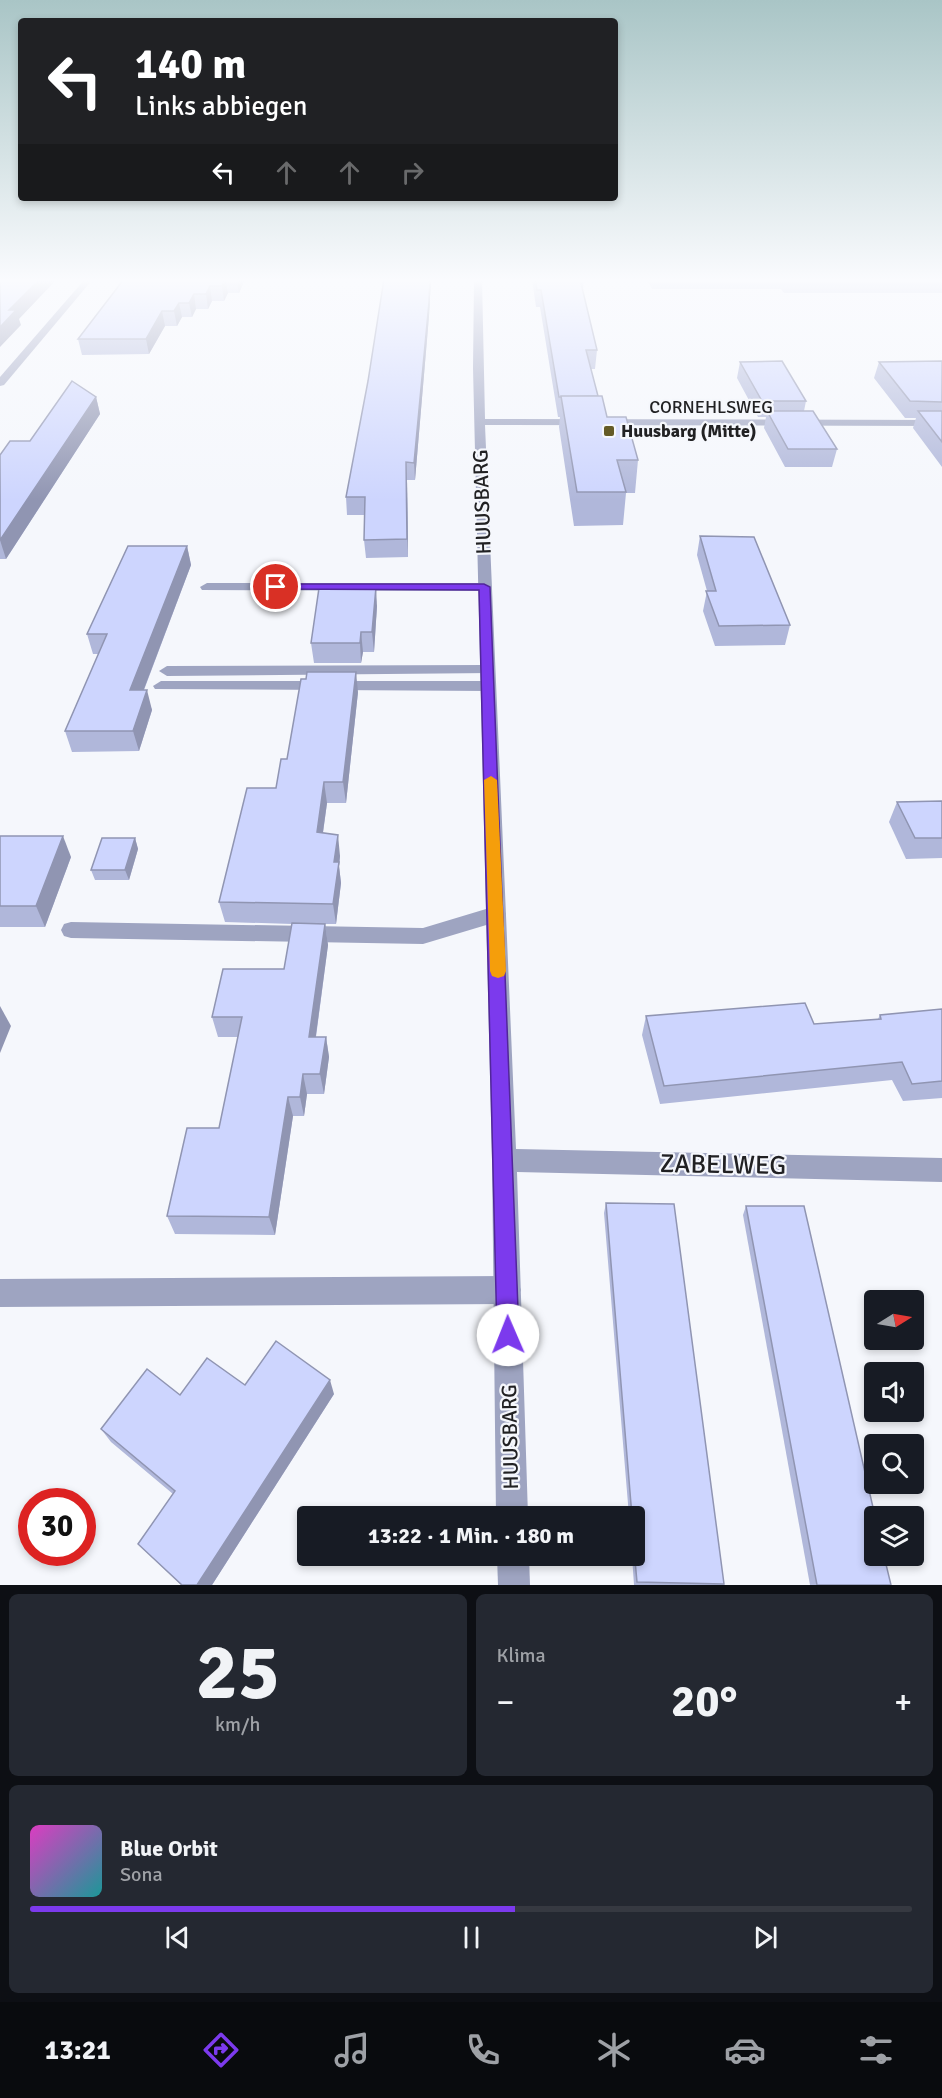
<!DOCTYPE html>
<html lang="de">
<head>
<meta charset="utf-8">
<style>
  :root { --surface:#171b24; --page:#242831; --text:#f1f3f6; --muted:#9ea1a6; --line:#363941; --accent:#7c3aed }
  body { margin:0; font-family:Signika,sans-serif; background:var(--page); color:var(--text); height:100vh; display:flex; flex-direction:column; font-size:22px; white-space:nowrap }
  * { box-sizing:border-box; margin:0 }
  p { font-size:20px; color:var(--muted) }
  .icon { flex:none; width:33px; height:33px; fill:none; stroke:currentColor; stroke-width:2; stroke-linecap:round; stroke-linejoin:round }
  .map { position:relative; height:1585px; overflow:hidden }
  .side { display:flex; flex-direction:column; gap:9px; padding:9px; background:#0d0f14; flex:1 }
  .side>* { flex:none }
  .banner { position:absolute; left:18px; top:18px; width:600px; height:183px; border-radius:6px; box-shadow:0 3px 9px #0003; background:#202124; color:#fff; overflow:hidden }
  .needle { width:39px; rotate:79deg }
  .controls { position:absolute; left:864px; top:1290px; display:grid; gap:12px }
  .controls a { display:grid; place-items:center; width:60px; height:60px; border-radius:6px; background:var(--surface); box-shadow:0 3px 9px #0003; font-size:30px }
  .speed { position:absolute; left:18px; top:1488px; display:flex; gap:12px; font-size:30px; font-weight:700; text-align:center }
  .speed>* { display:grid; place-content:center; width:78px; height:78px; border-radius:50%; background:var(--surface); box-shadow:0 3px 9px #0003; line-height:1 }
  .speed .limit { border:9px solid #d22; background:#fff; color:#111 }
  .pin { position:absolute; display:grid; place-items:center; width:51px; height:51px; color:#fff; margin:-26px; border:3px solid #fff; border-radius:50%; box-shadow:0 2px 6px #0007 }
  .me { position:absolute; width:66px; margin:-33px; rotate:359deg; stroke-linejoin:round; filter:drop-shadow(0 0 4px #0008) }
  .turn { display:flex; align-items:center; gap:21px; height:126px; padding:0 18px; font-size:27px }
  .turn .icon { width:78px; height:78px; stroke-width:2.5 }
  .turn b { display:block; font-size:42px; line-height:51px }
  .lanes { display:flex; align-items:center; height:57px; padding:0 18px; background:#0003; justify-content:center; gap:30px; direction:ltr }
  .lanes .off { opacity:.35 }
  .big { font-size:45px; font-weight:700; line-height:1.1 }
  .side .tile { flex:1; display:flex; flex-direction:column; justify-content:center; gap:9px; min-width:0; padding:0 21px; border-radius:9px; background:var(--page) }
  .side .dial { align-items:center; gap:0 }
  .dial b { font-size:78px; line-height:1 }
  .song { display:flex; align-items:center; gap:18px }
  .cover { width:72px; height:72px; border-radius:9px; background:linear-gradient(135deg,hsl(310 70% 55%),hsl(180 70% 35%)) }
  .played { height:6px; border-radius:3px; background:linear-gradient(90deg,var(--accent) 55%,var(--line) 55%) }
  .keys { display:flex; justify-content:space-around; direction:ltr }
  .heat { display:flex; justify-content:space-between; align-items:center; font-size:33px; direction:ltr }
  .side .tiles { flex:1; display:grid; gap:9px; grid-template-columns:1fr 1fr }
  .tile:last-child { grid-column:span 2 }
  .trip { position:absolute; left:297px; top:1506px; width:348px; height:60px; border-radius:6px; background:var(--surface); box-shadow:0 3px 9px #0003; font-weight:700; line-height:60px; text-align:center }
  .tabs { display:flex; height:96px; justify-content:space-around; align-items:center; background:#090b0e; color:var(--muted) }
  .tabs .icon { width:42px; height:42px }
  .tabs .on { color:var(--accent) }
  .tabs b { font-size:27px; color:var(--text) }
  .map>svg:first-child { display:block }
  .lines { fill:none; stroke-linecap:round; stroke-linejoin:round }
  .lane { fill:#9ea4c1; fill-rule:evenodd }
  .street { fill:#9ea4c1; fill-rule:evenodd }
  .wall { fill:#b0b7da }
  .shaded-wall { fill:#9095b2 }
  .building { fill:#cdd5fe; stroke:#9095b2; stroke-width:1.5 }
  .route { fill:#7c3aed; stroke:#51269a; stroke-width:1.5 }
  .slow { fill:#f59e0b }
  .poi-dot { fill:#645b27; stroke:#f5f7fc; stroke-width:2 }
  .labels { text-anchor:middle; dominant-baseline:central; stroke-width:4.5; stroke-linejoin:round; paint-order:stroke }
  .far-street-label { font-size:18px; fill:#212123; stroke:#f5f7fc }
  .far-poi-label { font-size:18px; font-weight:bold; fill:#212123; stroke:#f5f7fc; text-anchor:start }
  .street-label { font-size:21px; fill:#212123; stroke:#f5f7fc }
  .near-street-label { font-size:26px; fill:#212123; stroke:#f5f7fc }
</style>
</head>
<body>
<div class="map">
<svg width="942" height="1585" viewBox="0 0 942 1585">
  <rect width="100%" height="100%" fill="#f5f7fc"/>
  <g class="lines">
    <!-- lane -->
    <g class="lane">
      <polygon points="207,583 484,583 491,587 484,591 202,590 200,587"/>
      <polygon points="486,665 494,670 492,673 167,676 159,671 167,666"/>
      <polygon points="161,681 487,681 495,686 487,691 155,689 153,686"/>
      <polygon points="496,906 503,908 506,914 503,920 423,944 71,938 64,936 61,930 64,924 71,922 423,928"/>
      <polygon points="507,1276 517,1280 521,1290 517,1300 507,1304 0,1307 0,1279"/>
    </g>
    <!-- street -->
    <g class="street">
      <polygon points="85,279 93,279 4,385 0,386 0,377"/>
      <polygon points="474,279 482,279 485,419 942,420 942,426 485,425 516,1149 942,1158 942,1182 517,1172 528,1516 496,1516 492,1160 473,368"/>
      <polygon points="497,1556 529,1556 530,1585 498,1585"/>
    </g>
  </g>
  <!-- wall -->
  <g class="wall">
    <polygon points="124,279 245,279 239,293 228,293 224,301 212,301 208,309 196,309 192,317 182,317 177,326 165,326 149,354 82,355 78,339"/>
    <polygon points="384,279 431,279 429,316 415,480 407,480 408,557 366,558 364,540 364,515 347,515 346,497 368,381"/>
    <polygon points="532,279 584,279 583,290 597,350 595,369 591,369 598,396 607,417 638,460 635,493 626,493 623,525 574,526 559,427 560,417 558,417 540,307 536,307"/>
    <polygon points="647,279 942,279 942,293 784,293 781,289 652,289"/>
    <polygon points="942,361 942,467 913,428 916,418 905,418 874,378 879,362"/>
    <polygon points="740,362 806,401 804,411 837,449 832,467 785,467 764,428 766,417 758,417 737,378"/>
    <polygon points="96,397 100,414 6,559 0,559 0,455 30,441"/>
    <polygon points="700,536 790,625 785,645 715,646 703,611 707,591 697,555"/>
    <polygon points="187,546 191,565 144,690 152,710 139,751 72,752 65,731 99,654 93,654 87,634"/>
    <polygon points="377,606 374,652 363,652 361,663 314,663 311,643"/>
    <polygon points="358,692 346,803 327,803 323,833 340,856 339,866 341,883 336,924 325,924 328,945 316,1037 326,1037 329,1057 324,1094 307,1094 304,1116 293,1116 275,1235 175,1234 167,1216 219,1128 238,1037 218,1037 212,1017 284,969 292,924 225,922 219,902 276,788 287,759"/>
    <polygon points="942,801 942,858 906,859 889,822 897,802"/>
    <polygon points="0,836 71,857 45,927 0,927"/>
    <polygon points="135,838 138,849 129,880 95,880 91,870"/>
    <polygon points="942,1009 942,1098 903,1101 892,1080 660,1104 642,1035 646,1016 814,1024 878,1019 880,1015"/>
    <polygon points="606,1203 724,1584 724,1585 634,1585 632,1556 634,1556 634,1516 629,1516 604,1213"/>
    <polygon points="746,1206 891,1585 810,1585 743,1215"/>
    <polygon points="245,1385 334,1394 212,1585 181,1585 138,1544 173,1494 111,1442 101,1429 180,1395"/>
  </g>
  <!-- shaded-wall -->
  <g class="shaded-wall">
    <polygon points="40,279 57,279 19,319 21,325 0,347 0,327 9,310"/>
    <polygon points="225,279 228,293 224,301 222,286"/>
    <polygon points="237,279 245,279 239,293"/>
    <polygon points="430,279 431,279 429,316 415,480 414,463"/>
    <polygon points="210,286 212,301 208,309 206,294"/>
    <polygon points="194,294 196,309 192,317 189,303"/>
    <polygon points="179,303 182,317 177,326 174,311"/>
    <polygon points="162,311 165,326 149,354 146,339"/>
    <polygon points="96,397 100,414 6,559 0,540"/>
    <polygon points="406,462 407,480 408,557 407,539"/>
    <polygon points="187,546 191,565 136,710 130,690"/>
    <polygon points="376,587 377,606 374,652 372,632"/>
    <polygon points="361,632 363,652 361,663 360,643"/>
    <polygon points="356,672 358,692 346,803 343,782"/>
    <polygon points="147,690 152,710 139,751 133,731"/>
    <polygon points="324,782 327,803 320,853 317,832"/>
    <polygon points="338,835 340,856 339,866 341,883 336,924 333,904 334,862"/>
    <polygon points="63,836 71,857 45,927 36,906"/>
    <polygon points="135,838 138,849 129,880 125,870"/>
    <polygon points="325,924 328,945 313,1057 309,1037"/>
    <polygon points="0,1006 11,1026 0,1053"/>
    <polygon points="326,1037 329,1057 324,1094 320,1074"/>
    <polygon points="303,1074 307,1094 304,1116 300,1097"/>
    <polygon points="288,1097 293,1116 275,1235 269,1217"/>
    <polygon points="330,1380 334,1394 212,1585 197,1585"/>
  </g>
  <!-- building -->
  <g class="building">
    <polygon points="0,279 40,279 9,310 16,310 0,327"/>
    <polygon points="124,279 225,279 222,286 210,286 206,294 194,294 189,303 179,303 174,311 162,311 146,339 78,339"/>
    <polygon points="384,279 430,279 429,302 414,463 406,462 407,539 364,540 365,497 346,497 368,381"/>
    <polygon points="535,279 580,279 597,350 586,350 598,396 559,397 541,290 537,290"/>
    <polygon points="782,361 806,401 762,401 740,362"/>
    <polygon points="942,361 942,402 910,401 879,362"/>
    <polygon points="72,381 96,397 0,540 0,455 10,441 30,441"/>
    <polygon points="561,396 602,396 607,417 626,417 638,460 617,460 626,492 577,492"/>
    <polygon points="767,411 813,411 837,449 788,449"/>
    <polygon points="918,411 942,411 942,442"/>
    <polygon points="700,536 754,537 790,625 719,626 706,591 716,591"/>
    <polygon points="128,546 187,546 130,690 147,690 133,731 65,731 107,634 87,634"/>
    <polygon points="376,587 372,632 361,632 360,643 311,643 319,588"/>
    <polygon points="307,672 356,672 343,782 324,782 317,832 338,835 334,862 339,862 333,904 219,902 247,788 276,788 281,759 287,759 301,679 306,679"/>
    <polygon points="942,801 942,838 915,838 897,802"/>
    <polygon points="0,836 63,836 36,906 0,906"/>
    <polygon points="102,838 135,838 125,870 91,870"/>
    <polygon points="292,923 325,924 309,1037 326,1037 320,1074 303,1074 300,1097 288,1097 269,1217 167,1216 187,1128 219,1128 242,1017 212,1017 223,969 284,969"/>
    <polygon points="805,1003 814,1024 881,1019 880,1015 942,1009 942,1081 912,1084 902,1062 664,1086 646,1016"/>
    <polygon points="606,1203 674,1204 724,1584 637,1582 634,1549 634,1516 632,1516"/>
    <polygon points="746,1206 804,1206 875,1516 874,1556 884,1556 891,1585 817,1585"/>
    <polygon points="276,1341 330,1380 197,1585 182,1585 138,1544 175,1491 101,1429 147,1369 180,1395 207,1358 245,1385"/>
  </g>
  <!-- sky -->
  <linearGradient id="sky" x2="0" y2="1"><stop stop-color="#a9c5c6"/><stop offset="0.56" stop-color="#fafbfe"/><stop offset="1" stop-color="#fafbfe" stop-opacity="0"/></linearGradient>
  <rect width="942" height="501" fill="url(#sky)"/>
  <!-- route -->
  <polygon class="route" points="276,584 484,584 490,587 519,1335 515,1343 508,1346 500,1343 497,1335 479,590 273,589 273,585"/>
  <!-- slow -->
  <polygon class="slow" points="491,776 497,780 506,971 504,976 498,978 492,976 490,971 484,780"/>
  <!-- markers -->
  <rect class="poi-dot" x="603" y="425" width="12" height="12" rx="3"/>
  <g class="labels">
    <!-- far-street labels -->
    <g class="far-street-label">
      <text x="711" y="407">CORNEHLSWEG</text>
    </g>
    <!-- far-poi labels -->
    <g class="far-poi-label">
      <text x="621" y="431">Huusbarg (Mitte)</text>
    </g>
    <!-- street labels -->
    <g class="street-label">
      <text transform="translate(482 502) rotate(-92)">HUUSBARG</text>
      <text transform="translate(510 1437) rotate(-91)">HUUSBARG</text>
    </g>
    <!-- near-street labels -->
    <g class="near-street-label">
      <text transform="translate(723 1165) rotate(1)">ZABELWEG</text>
    </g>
  </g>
</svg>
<div class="controls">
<a><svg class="needle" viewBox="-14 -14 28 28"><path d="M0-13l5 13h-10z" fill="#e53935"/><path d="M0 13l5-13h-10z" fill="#9ea1a6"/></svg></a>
<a><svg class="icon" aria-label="sound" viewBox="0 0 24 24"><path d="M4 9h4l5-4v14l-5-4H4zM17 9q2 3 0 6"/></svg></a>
<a><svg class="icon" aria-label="search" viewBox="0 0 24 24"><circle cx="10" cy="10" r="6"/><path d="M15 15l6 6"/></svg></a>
<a><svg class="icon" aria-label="layers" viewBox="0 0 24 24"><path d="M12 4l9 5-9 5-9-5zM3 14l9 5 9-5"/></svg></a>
</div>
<div class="speed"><div class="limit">30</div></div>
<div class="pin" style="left:276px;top:587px;background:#d93025"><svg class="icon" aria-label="arrive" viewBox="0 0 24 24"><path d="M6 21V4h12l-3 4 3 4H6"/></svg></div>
<svg class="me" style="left:508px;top:1335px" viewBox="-20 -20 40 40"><circle r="19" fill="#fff"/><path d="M0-13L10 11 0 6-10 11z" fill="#7c3aed"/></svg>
<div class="trip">13:22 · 1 Min. · 180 m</div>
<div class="banner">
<div class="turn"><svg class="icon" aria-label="left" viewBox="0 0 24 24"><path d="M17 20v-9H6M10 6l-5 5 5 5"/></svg><div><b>140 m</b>Links abbiegen</div></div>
<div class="lanes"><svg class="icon" aria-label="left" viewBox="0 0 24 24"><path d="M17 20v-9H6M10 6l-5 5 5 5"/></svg><svg class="icon off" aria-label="ahead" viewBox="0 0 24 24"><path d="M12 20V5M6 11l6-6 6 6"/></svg><svg class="icon off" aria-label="ahead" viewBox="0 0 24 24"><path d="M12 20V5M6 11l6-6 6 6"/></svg><svg class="icon off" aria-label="right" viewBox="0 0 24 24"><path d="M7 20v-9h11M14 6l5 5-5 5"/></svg></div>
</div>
</div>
<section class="side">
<div class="tiles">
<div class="tile dial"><b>25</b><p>km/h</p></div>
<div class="tile"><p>Klima</p>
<div class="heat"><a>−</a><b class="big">20°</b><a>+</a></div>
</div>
<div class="tile">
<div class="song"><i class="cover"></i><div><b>Blue Orbit</b><p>Sona</p></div></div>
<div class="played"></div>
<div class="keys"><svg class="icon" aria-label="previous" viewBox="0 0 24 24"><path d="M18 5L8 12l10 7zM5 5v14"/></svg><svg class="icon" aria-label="pause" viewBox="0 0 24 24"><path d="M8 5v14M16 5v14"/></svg><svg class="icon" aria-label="next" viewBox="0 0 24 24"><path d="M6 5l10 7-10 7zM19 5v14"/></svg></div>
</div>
</div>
</section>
<nav class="tabs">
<b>13:21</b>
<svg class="icon on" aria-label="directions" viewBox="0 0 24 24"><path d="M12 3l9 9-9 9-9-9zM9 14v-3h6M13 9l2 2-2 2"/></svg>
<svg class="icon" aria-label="music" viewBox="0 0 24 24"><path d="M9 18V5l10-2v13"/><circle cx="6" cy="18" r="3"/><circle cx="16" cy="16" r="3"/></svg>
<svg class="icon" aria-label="phone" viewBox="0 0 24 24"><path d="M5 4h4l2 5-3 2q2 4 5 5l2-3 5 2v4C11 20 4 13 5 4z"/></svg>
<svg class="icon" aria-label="climate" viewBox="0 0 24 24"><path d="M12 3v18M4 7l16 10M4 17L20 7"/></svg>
<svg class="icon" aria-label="car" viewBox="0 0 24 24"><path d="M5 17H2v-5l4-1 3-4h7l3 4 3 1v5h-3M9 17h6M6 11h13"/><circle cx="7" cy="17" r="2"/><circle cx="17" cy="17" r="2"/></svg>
<svg class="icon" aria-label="filters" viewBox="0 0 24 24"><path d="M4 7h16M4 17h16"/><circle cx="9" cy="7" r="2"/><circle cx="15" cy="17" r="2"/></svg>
</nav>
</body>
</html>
